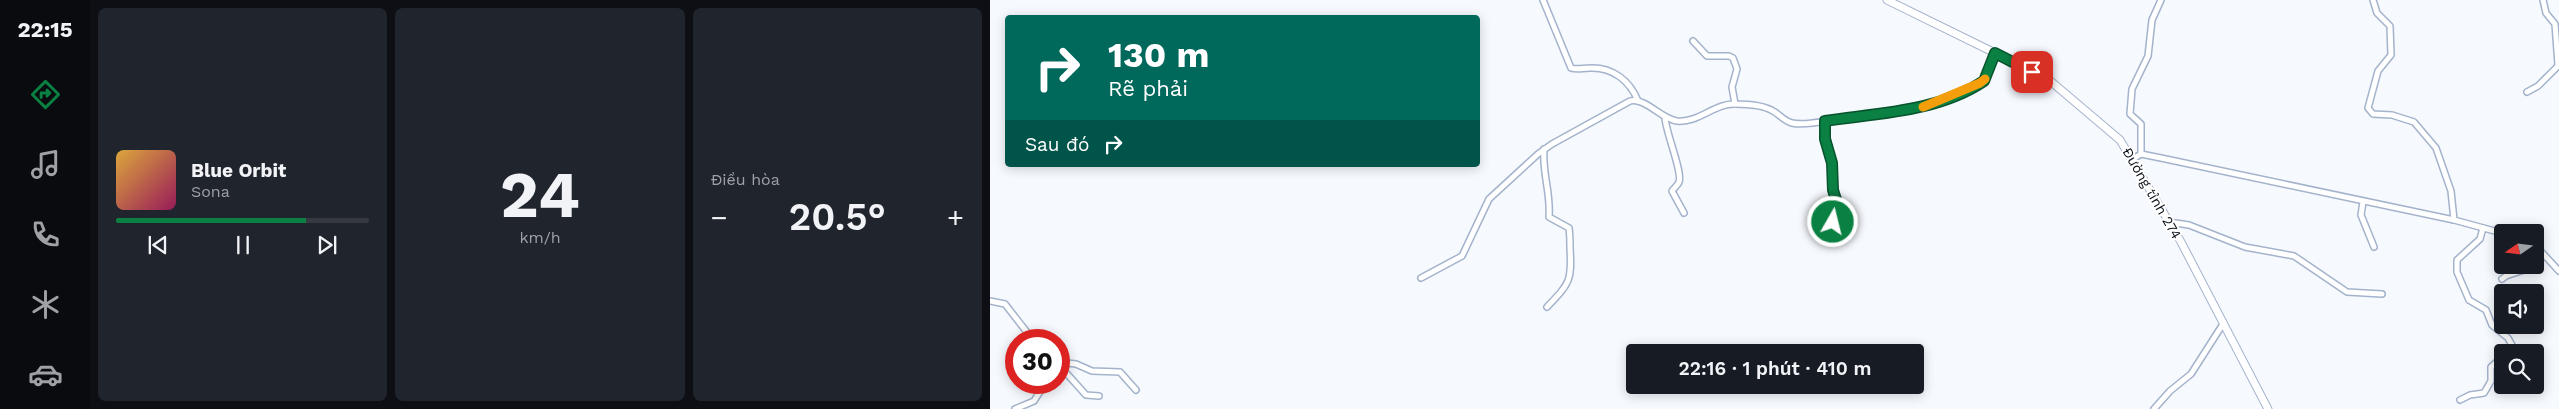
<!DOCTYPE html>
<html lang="vi">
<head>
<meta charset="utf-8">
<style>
  :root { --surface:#171b24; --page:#20242c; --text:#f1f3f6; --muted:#9ea1a6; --line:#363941; --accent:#0b8043 }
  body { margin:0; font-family:"Work Sans",sans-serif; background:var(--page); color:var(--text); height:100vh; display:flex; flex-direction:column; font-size:19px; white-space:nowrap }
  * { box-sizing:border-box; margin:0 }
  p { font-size:16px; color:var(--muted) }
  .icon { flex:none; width:28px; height:28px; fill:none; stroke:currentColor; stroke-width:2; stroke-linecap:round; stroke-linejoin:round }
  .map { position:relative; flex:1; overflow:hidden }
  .sheet { display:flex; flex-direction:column; gap:8px; padding:8px; background:#0d0f14; width:900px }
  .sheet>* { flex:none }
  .hud { position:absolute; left:15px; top:15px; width:475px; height:152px; border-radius:5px; box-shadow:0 2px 12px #0003; background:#00695c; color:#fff; overflow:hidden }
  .needle { width:32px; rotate:256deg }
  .fabs { position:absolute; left:1504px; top:224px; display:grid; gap:10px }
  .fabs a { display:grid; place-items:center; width:50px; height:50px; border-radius:5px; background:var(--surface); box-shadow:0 2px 12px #0003; font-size:25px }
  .speed { position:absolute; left:15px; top:329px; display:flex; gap:10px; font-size:25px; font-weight:700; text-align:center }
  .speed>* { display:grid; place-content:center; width:65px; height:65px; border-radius:50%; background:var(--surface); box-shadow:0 2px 12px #0003; line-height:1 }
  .speed .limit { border:8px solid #d22; background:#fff; color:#111 }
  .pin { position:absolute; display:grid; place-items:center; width:42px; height:42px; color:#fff; margin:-21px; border-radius:10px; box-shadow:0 2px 8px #0006 }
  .me { position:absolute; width:55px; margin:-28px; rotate:8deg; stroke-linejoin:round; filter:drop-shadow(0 0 4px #0008) }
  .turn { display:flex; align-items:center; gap:18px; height:105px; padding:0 20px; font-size:22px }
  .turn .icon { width:65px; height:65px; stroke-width:2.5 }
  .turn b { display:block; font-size:35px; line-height:42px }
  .then { display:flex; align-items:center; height:48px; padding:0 20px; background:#0003; gap:10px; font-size:19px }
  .big { font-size:38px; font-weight:600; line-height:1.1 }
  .sheet .card { flex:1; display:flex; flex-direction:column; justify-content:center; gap:8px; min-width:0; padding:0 18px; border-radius:8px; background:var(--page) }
  .sheet .dial { align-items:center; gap:0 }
  .dial b { font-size:65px; line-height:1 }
  .song { display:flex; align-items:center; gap:15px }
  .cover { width:60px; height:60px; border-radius:8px; background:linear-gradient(135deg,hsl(40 70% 55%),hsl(330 70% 35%)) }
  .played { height:5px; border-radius:2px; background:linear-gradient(90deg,var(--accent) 75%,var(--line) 75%) }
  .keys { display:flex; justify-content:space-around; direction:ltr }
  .heat { display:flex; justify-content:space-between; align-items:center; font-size:28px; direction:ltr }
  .sheet .tiles { flex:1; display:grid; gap:8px; grid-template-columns:repeat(3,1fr) }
  .trip { position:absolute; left:636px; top:344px; width:298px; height:50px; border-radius:5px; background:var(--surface); box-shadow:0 2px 12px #0003; font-weight:600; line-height:50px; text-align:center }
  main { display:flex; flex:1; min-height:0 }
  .tab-bar { display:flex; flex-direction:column; width:90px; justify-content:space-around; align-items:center; background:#090b0e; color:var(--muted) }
  .tab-bar .icon { width:35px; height:35px }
  .tab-bar .current { color:var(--accent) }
  .tab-bar b { font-size:22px; color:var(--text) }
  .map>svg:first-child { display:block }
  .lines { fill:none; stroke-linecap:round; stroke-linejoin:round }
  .street-casing { stroke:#a4b3cc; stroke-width:8 }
  .secondary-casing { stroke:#a4b3cc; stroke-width:9 }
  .street { stroke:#fff; stroke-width:5 }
  .secondary { stroke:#fff; stroke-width:7 }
  .route-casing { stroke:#07532c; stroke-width:12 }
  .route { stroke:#0b8043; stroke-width:9 }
  .slow { stroke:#f59e0b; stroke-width:9 }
  .labels { text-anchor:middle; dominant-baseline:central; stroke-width:4; stroke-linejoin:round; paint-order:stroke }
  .street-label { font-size:14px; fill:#0b1019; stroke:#fff }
</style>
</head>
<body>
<main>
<nav class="tab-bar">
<b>22:15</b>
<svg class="icon current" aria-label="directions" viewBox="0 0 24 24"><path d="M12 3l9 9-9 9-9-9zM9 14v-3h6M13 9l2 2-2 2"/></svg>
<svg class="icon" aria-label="music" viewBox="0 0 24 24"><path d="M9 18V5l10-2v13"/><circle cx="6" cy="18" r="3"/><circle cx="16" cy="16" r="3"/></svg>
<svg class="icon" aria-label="phone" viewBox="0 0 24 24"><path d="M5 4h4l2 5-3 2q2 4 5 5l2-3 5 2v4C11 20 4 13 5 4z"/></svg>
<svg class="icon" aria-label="climate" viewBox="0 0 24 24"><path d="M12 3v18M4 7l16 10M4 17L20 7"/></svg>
<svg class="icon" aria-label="car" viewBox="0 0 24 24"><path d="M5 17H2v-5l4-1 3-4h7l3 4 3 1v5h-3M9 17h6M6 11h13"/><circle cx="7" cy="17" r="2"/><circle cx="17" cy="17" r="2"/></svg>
</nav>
<section class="sheet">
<div class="tiles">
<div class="card">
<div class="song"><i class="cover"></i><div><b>Blue Orbit</b><p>Sona</p></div></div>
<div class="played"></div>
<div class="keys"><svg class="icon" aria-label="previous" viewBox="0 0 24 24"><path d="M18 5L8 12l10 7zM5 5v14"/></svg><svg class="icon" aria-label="pause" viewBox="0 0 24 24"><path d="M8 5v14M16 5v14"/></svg><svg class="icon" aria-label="next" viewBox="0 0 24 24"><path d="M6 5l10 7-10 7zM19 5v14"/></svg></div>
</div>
<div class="card dial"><b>24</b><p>km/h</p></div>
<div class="card"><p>Điều hòa</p>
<div class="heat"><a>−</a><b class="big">20.5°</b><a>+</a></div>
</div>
</div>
</section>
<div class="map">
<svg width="1569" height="409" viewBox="0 0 1569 409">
  <rect width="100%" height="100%" fill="#f6f9fe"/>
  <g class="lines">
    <!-- street casing -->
    <g class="street-casing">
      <g id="street">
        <path d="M553,0L581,68C587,70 593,68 600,68C623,67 640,81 648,101"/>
        <polyline points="1383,0 1387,13 1400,26 1401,55 1388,71 1378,108 1383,114 1402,115 1424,122 1446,148 1461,191 1464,220"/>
        <polyline points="1553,0 1556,13 1565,24 1568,65"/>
        <polyline points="703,41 717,56 739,56 743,58 747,69 742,87 745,104"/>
        <polyline points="1537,92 1548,86 1569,65"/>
        <path d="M675,118C676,133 693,173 689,182C688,185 684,188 682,191L694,213"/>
        <path d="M835,121C835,136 840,148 842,163C844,183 843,189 849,209L843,222"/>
        <path d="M554,149C552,173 561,193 559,217L579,228C580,235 580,241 580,248C582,281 580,283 557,307"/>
        <polyline points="1151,154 1151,124 1140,114 1142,89 1158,56 1162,20 1171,0"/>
        <polyline points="1143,159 1151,154 1171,158 1464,220 1512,233"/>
        <polyline points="1373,202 1371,215 1384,247"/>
        <polyline points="1179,222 1199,225 1255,247 1304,256 1357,292 1392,294"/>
        <polyline points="1493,228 1490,239 1467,260 1467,272 1479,300 1496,310 1502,325 1518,338 1524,349"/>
        <polyline points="1545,245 1569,271"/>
        <path d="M431,278L472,256L499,199L548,154L562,144L640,101C655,97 671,119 687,121C709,123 725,103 745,104C756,104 773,105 783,111C789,114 794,121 802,123C815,126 834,121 847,119C896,112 952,110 994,81L1005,53"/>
        <polyline points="1512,279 1516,276 1534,270 1536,265"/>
        <polyline points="0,301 15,304 43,340"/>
        <polyline points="1519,352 1524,349 1533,352"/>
        <polyline points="1545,357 1549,356"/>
        <polyline points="69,362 86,364 102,371 130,372 146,390"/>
        <polyline points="69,365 96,395 109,396"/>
        <polyline points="1470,400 1480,395 1494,393 1501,381 1501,367 1512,357"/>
        <polyline points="25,409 44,401 56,382"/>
        <polyline points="1164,409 1180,391 1201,374 1233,324"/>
      </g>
    </g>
    <!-- secondary casing -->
    <g class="secondary-casing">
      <polyline id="secondary" points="897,0 1058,79 1130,140 1191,242 1278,409"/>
    </g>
    <!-- street -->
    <use href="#street" class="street"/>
    <!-- secondary -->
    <use href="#secondary" class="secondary"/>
  </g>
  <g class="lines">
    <!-- route casing -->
    <g class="route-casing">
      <path id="route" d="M843,222L849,209L843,190L842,163L835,139V121C888,113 948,112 994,81L1005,53L1042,72"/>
    </g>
    <!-- route -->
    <use href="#route" class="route"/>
    <!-- slow -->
    <polyline class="slow" points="933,107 990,83 995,79"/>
  </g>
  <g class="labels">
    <!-- street labels -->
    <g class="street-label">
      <text transform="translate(1162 193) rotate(60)">Đường tỉnh 274</text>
    </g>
  </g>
</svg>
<div class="fabs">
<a><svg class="needle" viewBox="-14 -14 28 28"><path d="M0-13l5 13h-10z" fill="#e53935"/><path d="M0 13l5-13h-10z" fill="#9ea1a6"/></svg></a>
<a><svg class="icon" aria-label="sound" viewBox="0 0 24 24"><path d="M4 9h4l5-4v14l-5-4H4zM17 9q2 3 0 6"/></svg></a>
<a><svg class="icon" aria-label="search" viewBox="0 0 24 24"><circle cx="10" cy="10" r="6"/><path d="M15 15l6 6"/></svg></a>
</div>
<div class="speed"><div class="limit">30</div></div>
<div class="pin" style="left:1042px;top:72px;background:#d93025"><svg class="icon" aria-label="arrive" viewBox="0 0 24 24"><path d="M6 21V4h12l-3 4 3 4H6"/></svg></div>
<svg class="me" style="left:843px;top:222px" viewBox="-20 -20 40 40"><circle r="17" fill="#0b8043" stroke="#fff" stroke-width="3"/><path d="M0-11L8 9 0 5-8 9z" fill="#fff"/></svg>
<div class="trip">22:16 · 1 phút · 410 m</div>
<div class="hud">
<div class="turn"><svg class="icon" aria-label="right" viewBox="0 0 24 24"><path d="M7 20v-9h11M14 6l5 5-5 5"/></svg><div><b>130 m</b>Rẽ phải</div></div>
<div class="then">Sau đó<svg class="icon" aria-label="right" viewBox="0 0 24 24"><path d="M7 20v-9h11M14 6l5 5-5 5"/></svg></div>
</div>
</div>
</main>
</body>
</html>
